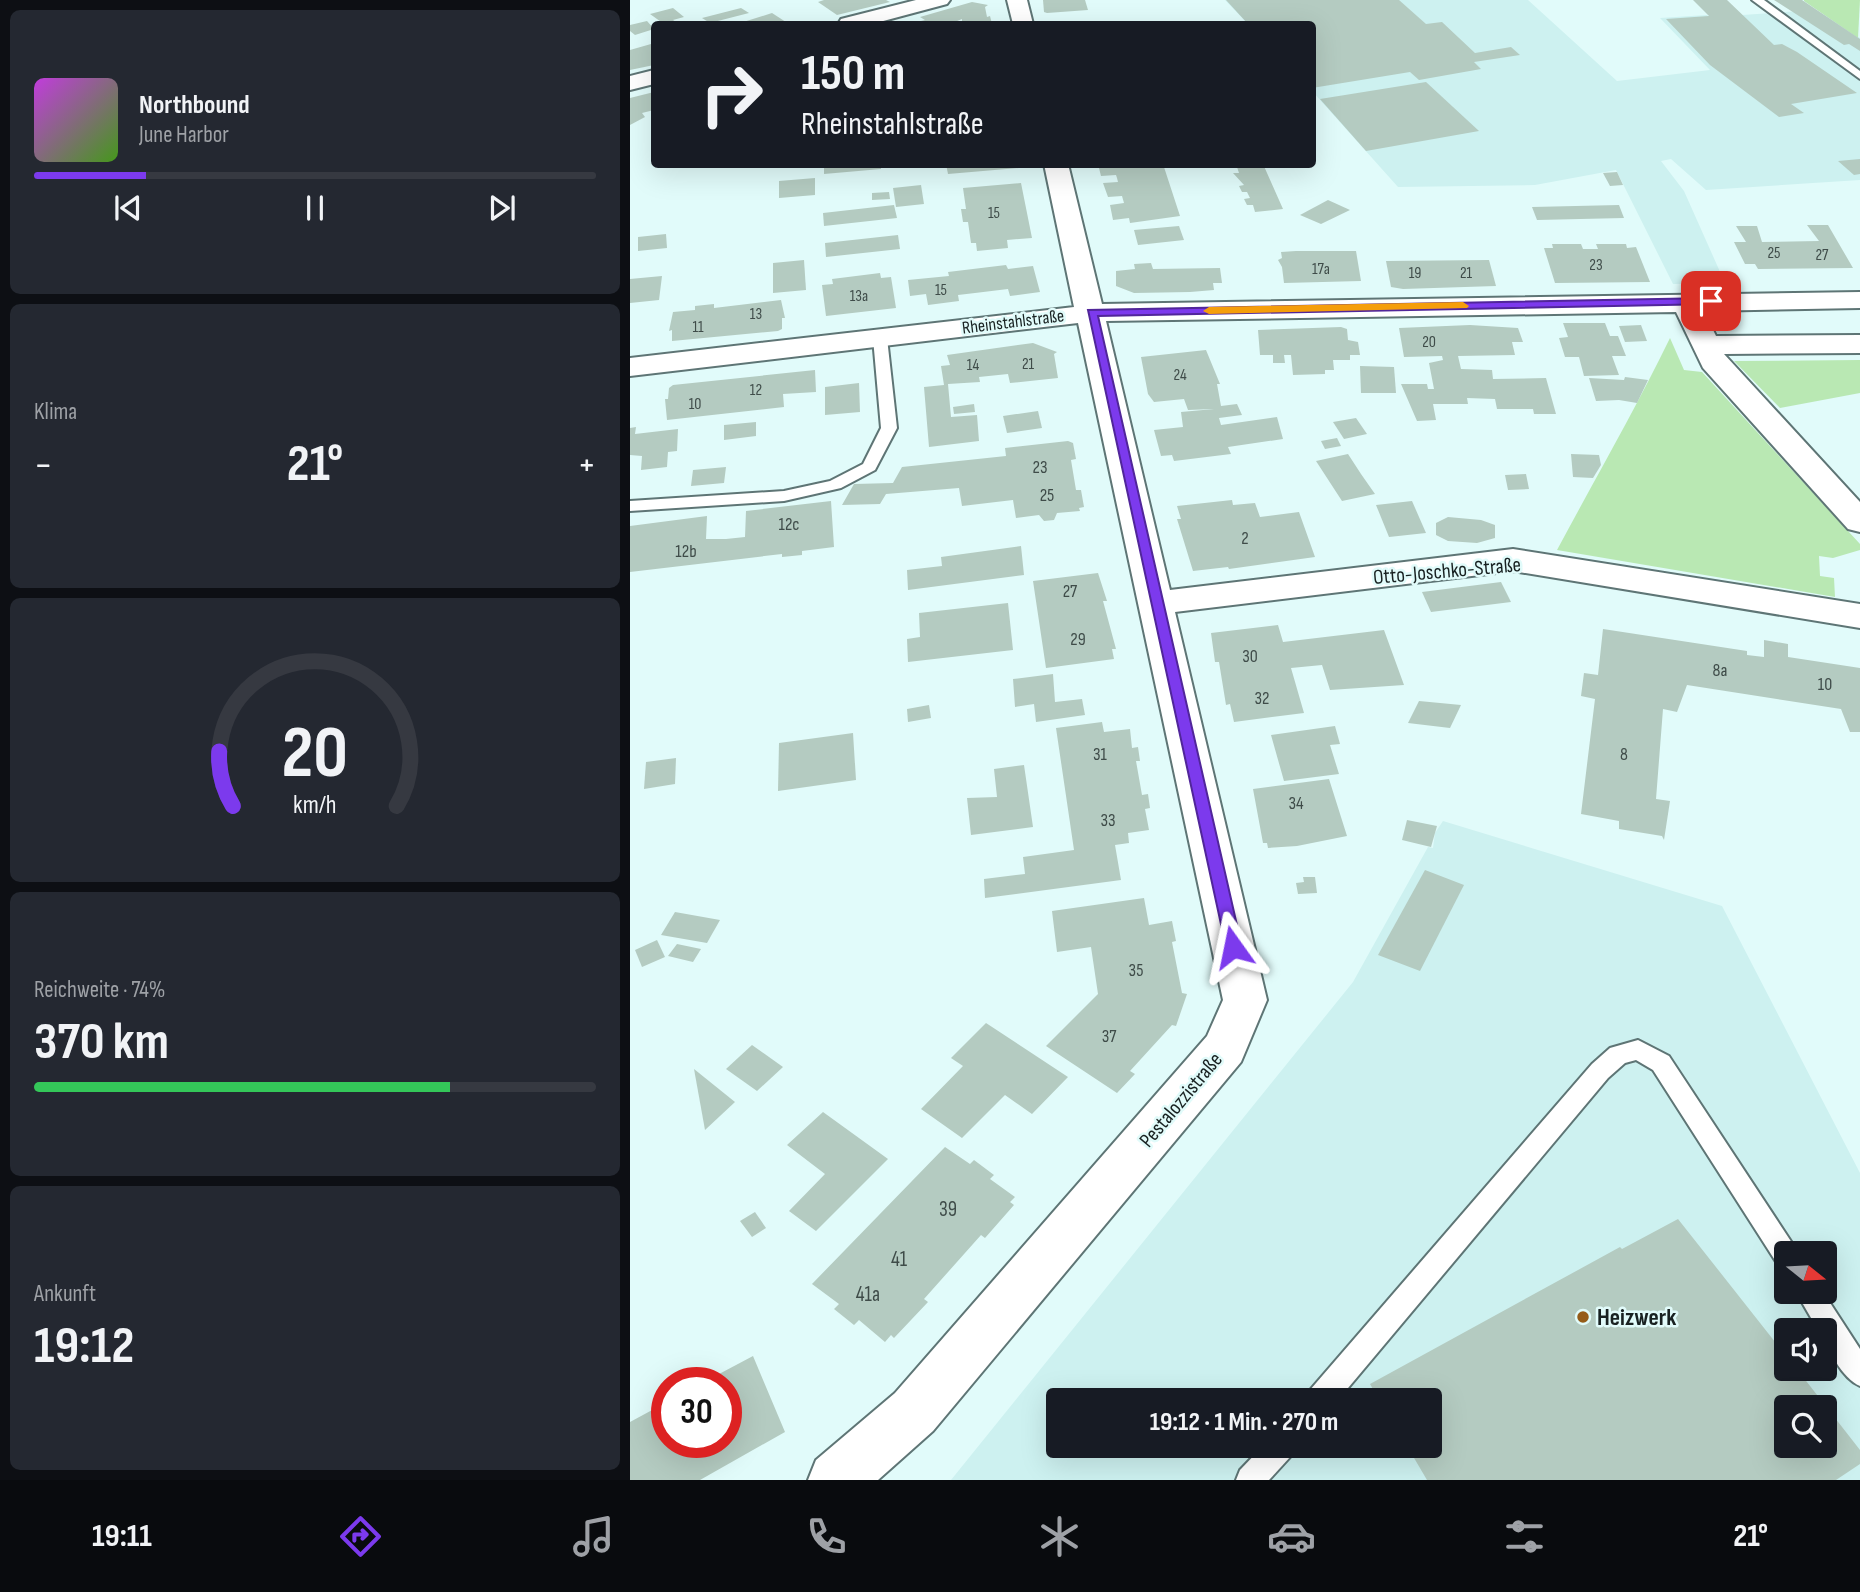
<!DOCTYPE html>
<html lang="de">
<head>
<meta charset="utf-8">
<style>
  :root { --surface:#171b24; --page:#242831; --text:#f1f3f6; --muted:#9ea1a6; --line:#363941; --accent:#7c3aed }
  body { margin:0; font-family:"Sofia Sans Condensed",sans-serif; background:var(--page); color:var(--text); height:100vh; display:flex; flex-direction:column; font-size:26px; white-space:nowrap }
  * { box-sizing:border-box; margin:0 }
  p { font-size:23px; color:var(--muted) }
  .icon { flex:none; width:38px; height:38px; fill:none; stroke:currentColor; stroke-width:2; stroke-linecap:round; stroke-linejoin:round }
  .map { position:relative; flex:1; overflow:hidden }
  .details { display:flex; flex-direction:column; gap:10px; padding:10px; background:#0d0f14; width:630px }
  .details>* { flex:none }
  .guide { position:absolute; left:21px; top:21px; width:665px; height:147px; border-radius:7px; box-shadow:0 7px 28px #0002; background:#171b24; color:var(--text); overflow:hidden }
  .needle { width:46px; rotate:108deg }
  .fabs { position:absolute; left:1144px; top:1241px; display:grid; gap:14px }
  .fabs a { display:grid; place-items:center; width:63px; height:63px; border-radius:7px; background:var(--surface); box-shadow:0 7px 28px #0002; font-size:35px }
  .speed { position:absolute; left:21px; top:1367px; display:flex; gap:14px; font-size:35px; font-weight:700; text-align:center }
  .speed>* { display:grid; place-content:center; width:91px; height:91px; border-radius:50%; background:var(--surface); box-shadow:0 7px 28px #0002; line-height:1 }
  .speed .limit { border:10px solid #d22; background:#fff; color:#111 }
  .pin { position:absolute; display:grid; place-items:center; width:60px; height:60px; color:#fff; margin:-30px; border-radius:14px; box-shadow:0 4px 10px #0006 }
  .me { position:absolute; width:77px; margin:-38px; rotate:348deg; stroke-linejoin:round; filter:drop-shadow(0 0 5px #0008) }
  .turn { display:flex; align-items:center; gap:24px; height:147px; padding:0 35px; font-size:32px }
  .turn .icon { width:91px; height:91px; stroke-width:2.5 }
  .turn b { display:block; font-size:49px; line-height:60px }
  .big { font-size:52px; font-weight:700; line-height:1.1 }
  .details .tile { flex:1; display:flex; flex-direction:column; justify-content:center; gap:10px; min-width:0; padding:0 24px; border-radius:10px; background:var(--page) }
  .details .dial { align-items:center; gap:0 }
  .dial svg { height:182px; overflow:visible; fill:none; stroke:var(--line); stroke-width:7; stroke-linecap:round; text-anchor:middle }
  .dial text { fill:var(--text); stroke:none }
  .song { display:flex; align-items:center; gap:21px }
  .cover { width:84px; height:84px; border-radius:10px; background:linear-gradient(135deg,hsl(290 70% 55%),hsl(100 70% 35%)) }
  .played { height:7px; border-radius:4px; background:linear-gradient(90deg,var(--accent) 20%,var(--line) 20%) }
  .keys { display:flex; justify-content:space-around; direction:ltr }
  .heat { display:flex; justify-content:space-between; align-items:center; font-size:38px; direction:ltr }
  .charge { height:10px; border-radius:5px; background:linear-gradient(90deg,#34c759 74%,var(--line) 0) }
  .trip { position:absolute; left:416px; top:1388px; width:396px; height:70px; border-radius:7px; background:var(--surface); box-shadow:0 7px 28px #0002; font-weight:700; line-height:70px; text-align:center }
  .tabs { display:flex; height:112px; justify-content:space-around; align-items:center; background:#090b0e; color:var(--muted) }
  .tabs .icon { width:49px; height:49px }
  .tabs .current { color:var(--accent) }
  .tabs b { font-size:32px; color:var(--text) }
  main { display:flex; flex:1; min-height:0 }
  .map>svg:first-child { display:block }
  .built { fill:#cdf1f0; fill-rule:evenodd }
  .green { fill:#b9e8b3 }
  .building { fill:#b4cbc1; fill-rule:evenodd }
  .lines { fill:none; stroke-linecap:round; stroke-linejoin:round }
  .service-casing { stroke:#5e7575; stroke-width:4 }
  .minor-casing { stroke:#5e7575; stroke-width:4 }
  .service { fill:#fff; fill-rule:evenodd }
  .minor { fill:#fff; fill-rule:evenodd }
  .route { fill:#7c3aed; stroke:#51269a; stroke-width:2 }
  .slow { fill:#f59e0b }
  .poi-dot { fill:#955c19; stroke:#e1fbfa; stroke-width:2.5 }
  .labels { text-anchor:middle; dominant-baseline:central; stroke-width:5; stroke-linejoin:round; paint-order:stroke }
  .far-number-label { font-size:16px; fill:#3f4c49 }
  .far-street-label { font-size:18px; fill:#182121; stroke:#e1fbfa }
  .number-label { font-size:18px; fill:#3f4c49 }
  .street-label { font-size:21px; fill:#182121; stroke:#e1fbfa }
  .near-number-label { font-size:21px; fill:#3f4c49 }
  .near-poi-label { font-size:24px; font-weight:bold; fill:#182121; stroke:#e1fbfa; text-anchor:start }
</style>
</head>
<body>
<main>
<section class="details">
<div class="tile">
<div class="song"><i class="cover"></i><div><b>Northbound</b><p>June Harbor</p></div></div>
<div class="played"></div>
<div class="keys"><svg class="icon" aria-label="previous" viewBox="0 0 24 24"><path d="M18 5L8 12l10 7zM5 5v14"/></svg><svg class="icon" aria-label="pause" viewBox="0 0 24 24"><path d="M8 5v14M16 5v14"/></svg><svg class="icon" aria-label="next" viewBox="0 0 24 24"><path d="M6 5l10 7-10 7zM19 5v14"/></svg></div>
</div>
<div class="tile"><p>Klima</p>
<div class="heat"><a>−</a><b class="big">21°</b><a>+</a></div>
</div>
<div class="tile dial"><svg viewBox="0 0 100 80">
<path d="M14 69A42 42 0 1 1 86 69"/>
<path d="M14 69A42 42 0 0 1 8 45" stroke="#7c3aed"/>
<text x="50" y="56" font-size="32" font-weight="700">20</text>
<text x="50" y="72" font-size="11">km/h</text>
</svg></div>
<div class="tile"><p>Reichweite · 74%</p><b class="big">370 km</b><div class="charge"></div></div>
<div class="tile"><p>Ankunft</p><b class="big">19:12</b></div>
</section>
<div class="map">
<svg width="1230" height="1480" viewBox="0 0 1230 1480">
  <rect width="100%" height="100%" fill="#e1fbfa"/>
  <!-- built -->
  <g class="built">
    <polygon points="595,0 898,0 987,81 1080,70 1030,18 1077,15 1092,29 1112,15 1186,10 1230,38 1230,180 1076,190 1041,159 1031,161 1054,191 1095,283 1043,284 986,170 905,185 768,187 683,92 682,24 618,24"/>
    <path d="M813,821L1092,906L1230,1173V1480H321L723,982L798,847L803,848L805,833ZM1157,1253H1195V1292H1157ZM1157,1330H1195V1368H1157ZM429,1400H800V1446H429ZM1157,1407H1195V1446H1157Z"/>
  </g>
  <!-- green -->
  <g class="green">
    <polygon points="1230,0 1228,38 1174,1 1174,0"/>
    <path d="M1040,338L1054,370L1072,372L1230,544V550L1203,558L1189,556L1190,576L1204,578L1205,597L927,550C965,479 1005,410 1040,338Z"/>
    <polygon points="1230,360 1230,393 1150,408 1104,361"/>
  </g>
  <!-- building -->
  <g class="building">
    <polygon points="194,0 256,0 260,2 207,15 188,2"/>
    <polygon points="413,0 455,0 458,10 417,13 414,12"/>
    <polygon points="596,0 769,0 796,24 812,22 845,53 881,47 890,55 844,62 851,69 789,80 780,72 682,88 682,24 618,24"/>
    <polygon points="1063,0 1097,0 1144,45 1152,44 1167,52 1227,93 1161,104 1174,113 1149,117 1080,65 1036,19 1079,16"/>
    <polygon points="1144,0 1172,0 1230,39 1230,51 1219,44 1214,45"/>
    <polygon points="342,2 358,5 355,7 357,17 360,16 362,24 332,24 332,19 320,24 287,22 295,20 290,17"/>
    <polygon points="43,8 54,17 43,20 49,24 34,24 20,14"/>
    <polygon points="111,8 119,13 80,23 72,18"/>
    <polygon points="142,13 159,24 107,24"/>
    <polygon points="17,21 24,29 5,35 0,31 0,25"/>
    <polygon points="21,44 24,47 24,65 0,70 0,50"/>
    <polygon points="796,82 849,131 736,151 690,99"/>
    <polygon points="24,92 24,110 12,113 15,117 0,125 0,98"/>
    <polygon points="1230,159 1230,174 1224,175 1208,161"/>
    <polygon points="194,164 251,164 251,169 194,174"/>
    <polygon points="316,164 388,164 389,168 318,174"/>
    <polygon points="468,164 533,164 550,216 500,223 499,218 483,220 480,205 494,203 492,196 478,197 473,183 488,182 487,178 486,175 471,176"/>
    <polygon points="606,164 633,164 653,209 625,212 623,205 617,205 614,199 620,198 617,192 612,192 609,186 614,185 603,173 609,173"/>
    <polygon points="987,172 993,185 980,186 973,173"/>
    <polygon points="185,178 185,195 149,198 149,181"/>
    <polygon points="391,183 402,238 377,240 378,248 347,251 346,243 341,243 338,222 333,222 331,209 336,209 333,188"/>
    <polygon points="291,185 294,204 266,207 263,188"/>
    <polygon points="259,192 260,199 242,200 242,193"/>
    <polygon points="698,200 720,210 691,224 670,215"/>
    <polygon points="264,205 267,218 194,226 193,213"/>
    <polygon points="989,205 994,218 907,220 902,207"/>
    <polygon points="1177,225 1198,225 1223,268 1128,269 1125,264 1115,264 1104,242 1116,242 1106,226 1127,226 1132,242 1189,241"/>
    <polygon points="549,226 554,240 508,245 504,230"/>
    <polygon points="36,234 37,248 8,251 8,237"/>
    <polygon points="268,235 270,249 196,257 195,243"/>
    <polygon points="922,244 951,244 953,249 968,249 966,244 996,244 997,248 1006,247 1020,282 925,283 914,248 923,248"/>
    <polygon points="666,251 726,251 731,281 654,283 652,267 648,260 652,258 651,252"/>
    <polygon points="174,260 176,290 143,293 143,263"/>
    <polygon points="859,260 866,286 773,289 761,287 756,261"/>
    <polygon points="521,263 523,269 590,268 592,283 583,283 584,290 560,292 504,293 486,286 486,271 505,269 504,264"/>
    <polygon points="376,265 378,269 403,266 410,292 380,296 378,289 345,293 328,295 329,301 298,305 296,294 280,296 278,280 319,276 318,272"/>
    <polygon points="250,273 251,278 261,277 266,308 196,316 192,285 203,284 202,279"/>
    <polygon points="32,276 29,300 0,303 0,279"/>
    <polygon points="151,300 155,318 152,318 152,329 148,331 42,341 42,330 39,331 43,312 65,310 65,306 84,304 84,308"/>
    <polygon points="933,323 975,323 980,336 988,336 996,356 982,356 989,375 954,376 949,357 935,357 929,338 938,337"/>
    <polygon points="840,325 888,328 893,342 882,342 885,355 828,356 831,369 862,370 863,379 916,378 926,414 904,414 903,409 867,409 865,399 837,398 838,404 803,404 806,420 787,421 771,384 797,384 798,389 804,389 799,363 813,360 812,356 774,357 769,328"/>
    <polygon points="1011,325 1017,341 995,342 989,326"/>
    <polygon points="711,327 717,329 718,340 728,342 730,355 720,355 720,360 703,360 704,370 695,370 695,374 663,375 661,355 654,355 655,363 643,363 643,355 630,355 628,330"/>
    <polygon points="403,343 427,352 424,354 428,378 380,383 378,374 349,377 350,382 318,384 321,417 347,415 349,441 299,447 294,387 314,385 311,366 320,365 317,355"/>
    <polygon points="576,350 590,384 587,384 591,406 607,404 612,415 589,418 591,425 647,417 653,439 598,447 601,454 544,461 542,455 531,456 524,430 553,427 551,412 584,409 558,410 554,399 524,402 518,394 511,357"/>
    <polygon points="730,366 764,367 766,393 731,393"/>
    <polygon points="185,370 186,392 153,394 154,407 37,420 35,399 38,399 39,388 43,385"/>
    <polygon points="995,377 1018,380 1007,403 989,400 966,401 959,378 994,380"/>
    <polygon points="229,383 230,412 195,415 195,387"/>
    <polygon points="344,404 345,412 324,414 323,407"/>
    <polygon points="408,411 412,428 377,433 373,416"/>
    <polygon points="726,418 737,434 714,439 703,422"/>
    <polygon points="126,422 126,436 94,440 94,425"/>
    <polygon points="6,427 5,434 48,429 47,451 38,452 37,467 11,470 12,456 0,455 0,428"/>
    <polygon points="707,438 711,446 695,449 691,441"/>
    <polygon points="438,441 443,443 446,459 441,460 446,490 451,490 454,507 449,508 450,511 427,513 424,520 414,521 409,515 386,518 383,500 332,506 329,488 256,494 250,504 212,505 224,484 263,483 272,467 376,456 375,448"/>
    <polygon points="718,454 731,474 745,494 712,501 686,461"/>
    <polygon points="941,454 969,455 971,465 963,478 943,477"/>
    <polygon points="96,467 94,483 61,486 63,470"/>
    <polygon points="896,474 899,489 878,490 875,475"/>
    <polygon points="602,500 603,505 625,503 630,517 669,512 685,557 599,569 598,567 563,571 547,519 551,519 547,506"/>
    <polygon points="201,501 204,547 172,551 172,555 152,557 152,554 0,572 0,526 77,516 76,539 96,539 115,537 116,511"/>
    <polygon points="782,501 796,533 759,537 746,505"/>
    <polygon points="818,517 851,520 865,525 865,538 847,543 818,541 806,535 806,523"/>
    <polygon points="391,546 394,575 278,590 277,570 312,566 311,557"/>
    <polygon points="468,573 477,601 473,601 486,649 482,649 484,659 416,668 403,581"/>
    <polygon points="871,582 881,602 801,612 792,592"/>
    <polygon points="378,603 383,650 278,662 277,639 290,637 289,613"/>
    <polygon points="648,625 653,642 754,630 774,685 700,690 692,665 661,668 674,713 604,722 600,704 596,705 589,662 585,662 581,633"/>
    <polygon points="973,629 1117,651 1117,655 1134,657 1134,640 1158,644 1158,657 1230,668 1230,732 1220,732 1211,709 1057,685 1047,712 1033,709 1026,799 1040,801 1034,840 1032,836 989,829 989,821 951,814 965,699 951,696 954,673 968,675"/>
    <polygon points="423,674 425,702 452,699 455,715 406,722 404,704 385,707 383,679"/>
    <polygon points="789,701 831,705 820,728 778,723"/>
    <polygon points="299,705 301,718 278,722 277,709"/>
    <polygon points="472,722 474,732 500,729 502,748 508,747 510,761 506,761 512,795 518,794 520,808 515,809 519,830 498,833 499,843 485,845 491,880 355,898 354,879 395,874 393,857 444,850 426,728"/>
    <polygon points="705,726 710,744 700,745 709,774 654,781 641,735"/>
    <polygon points="223,733 226,780 148,791 149,743"/>
    <polygon points="46,758 45,784 14,789 16,762"/>
    <polygon points="394,765 403,827 341,835 337,798 367,797 364,769"/>
    <polygon points="699,779 717,836 667,846 638,848 637,843 633,843 623,789"/>
    <polygon points="777,820 807,826 801,847 772,840"/>
    <polygon points="795,870 834,885 790,971 748,955"/>
    <polygon points="673,877 685,877 687,893 668,894 666,883 674,882"/>
    <polygon points="514,898 519,925 542,921 546,941 542,942 552,993 557,994 546,1026 542,1025 500,1071 505,1074 487,1093 416,1046 468,994 461,947 427,952 422,911"/>
    <polygon points="45,912 90,920 77,943 31,935"/>
    <polygon points="27,940 35,957 12,967 5,950"/>
    <polygon points="47,944 71,949 63,962 38,956"/>
    <polygon points="356,1023 438,1077 402,1114 375,1095 332,1138 291,1109 333,1066 321,1058"/>
    <polygon points="122,1045 153,1067 127,1091 96,1069"/>
    <polygon points="64,1069 105,1102 75,1130"/>
    <polygon points="193,1112 258,1159 186,1231 159,1211 195,1174 157,1145"/>
    <polygon points="315,1147 340,1164 344,1160 364,1175 360,1179 385,1197 380,1202 384,1205 355,1238 351,1235 294,1299 298,1302 264,1338 261,1335 255,1342 229,1320 224,1325 204,1309 209,1304 182,1284"/>
    <polygon points="125,1212 136,1228 122,1237 110,1221"/>
    <path d="M1048,1219L1157,1357V1368H1166L1230,1450V1464L1206,1480H797L777,1446H800V1400H749L740,1384L990,1247L992,1249ZM1157,1407H1195V1446H1157Z"/>
    <polygon points="123,1356 155,1432 70,1480 0,1480 0,1422 37,1402 37,1442 96,1442 96,1382 74,1382"/>
  </g>
  <g class="lines">
    <!-- service casing -->
    <g class="service-casing">
      <g id="service">
        <polygon points="1122,0 1134,0 1230,71 1230,79"/>
        <polygon points="250,334 257,338 267,428 245,470 211,488 154,501 0,511 0,501 154,491 200,481 233,464 251,428 243,338"/>
        <polygon points="1008,1040 1039,1056 1166,1249 1168,1253 1157,1253 1157,1269 1148,1265 1023,1070 1006,1060 995,1063 978,1078 708,1400 676,1400 680,1390 962,1064 980,1048"/>
        <path d="M1166,1292H1193L1230,1349V1386C1213,1379 1195,1348 1195,1330H1188Z"/>
        <polygon points="633,1446 665,1446 661,1456 639,1480 606,1480 610,1470"/>
      </g>
    </g>
    <!-- minor casing -->
    <g class="minor-casing">
      <g id="minor">
        <polygon points="286,0 320,0 317,4 242,24 208,24 211,19"/>
        <polygon points="377,0 397,0 403,24 383,24"/>
        <polygon points="24,70 24,84 0,90 0,76"/>
        <polygon points="414,164 438,164 472,304 1230,292 1230,308 1074,311 1086,336 1230,335 1230,353 1094,354 1230,502 1230,532 1218,529 1073,368 1046,312 476,321 540,590 883,549 1230,604 1230,628 883,571 545,612 637,1000 611,1062 303,1431 248,1480 178,1480 186,1460 265,1393 577,1036 593,1000 448,323 0,376 0,358 444,307"/>
      </g>
    </g>
    <!-- service -->
    <use href="#service" class="service"/>
    <!-- minor -->
    <use href="#minor" class="minor"/>
  </g>
  <!-- route -->
  <polygon class="route" points="1081,298 1087,301 1085,304 468,316 612,947 603,954 597,952 458,310"/>
  <!-- slow -->
  <polygon class="slow" points="833,302 839,306 837,308 579,314 573,311 579,307"/>
  <!-- markers -->
  <circle class="poi-dot" cx="953" cy="1317" r="7"/>
  <g class="labels">
    <!-- far-number labels -->
    <g class="far-number-label">
      <text x="364" y="213">15</text>
      <text x="1144" y="253">25</text>
      <text x="1192" y="255">27</text>
      <text x="966" y="265">23</text>
      <text x="691" y="269">17a</text>
      <text x="785" y="273">19</text>
      <text x="836" y="273">21</text>
      <text x="311" y="290">15</text>
      <text x="229" y="296">13a</text>
      <text x="126" y="314">13</text>
      <text x="68" y="327">11</text>
      <text x="799" y="342">20</text>
      <text x="398" y="364">21</text>
      <text x="343" y="365">14</text>
      <text x="550" y="375">24</text>
      <text x="126" y="390">12</text>
      <text x="65" y="404">10</text>
    </g>
    <!-- far-street labels -->
    <g class="far-street-label">
      <text transform="translate(383 322) rotate(-7)">Rheinstahlstraße</text>
    </g>
    <!-- number labels -->
    <g class="number-label">
      <text x="410" y="467">23</text>
      <text x="417" y="495">25</text>
      <text x="159" y="524">12c</text>
      <text x="615" y="538">2</text>
      <text x="56" y="551">12b</text>
      <text x="440" y="591">27</text>
      <text x="448" y="639">29</text>
      <text x="620" y="656">30</text>
      <text x="1090" y="670">8a</text>
      <text x="1195" y="684">10</text>
      <text x="632" y="698">32</text>
      <text x="470" y="754">31</text>
      <text x="994" y="754">8</text>
      <text x="666" y="803">34</text>
      <text x="478" y="820">33</text>
      <text x="506" y="970">35</text>
      <text x="479" y="1036">37</text>
    </g>
    <!-- street labels -->
    <g class="street-label">
      <text transform="translate(817 571) rotate(-5)">Otto-Joschko-Straße</text>
      <text transform="translate(551 1100) rotate(-50)">Pestalozzistraße</text>
    </g>
    <!-- near-number labels -->
    <g class="near-number-label">
      <text x="318" y="1209">39</text>
      <text x="269" y="1259">41</text>
      <text x="238" y="1294">41a</text>
    </g>
    <!-- near-poi labels -->
    <g class="near-poi-label">
      <text x="967" y="1317">Heizwerk</text>
    </g>
  </g>
</svg>
<div class="fabs">
<a><svg class="needle" viewBox="-14 -14 28 28"><path d="M0-13l5 13h-10z" fill="#e53935"/><path d="M0 13l5-13h-10z" fill="#9ea1a6"/></svg></a>
<a><svg class="icon" aria-label="sound" viewBox="0 0 24 24"><path d="M4 9h4l5-4v14l-5-4H4zM17 9q2 3 0 6"/></svg></a>
<a><svg class="icon" aria-label="search" viewBox="0 0 24 24"><circle cx="10" cy="10" r="6"/><path d="M15 15l6 6"/></svg></a>
</div>
<div class="speed"><div class="limit">30</div></div>
<div class="pin" style="left:1081px;top:301px;background:#d93025"><svg class="icon" aria-label="arrive" viewBox="0 0 24 24"><path d="M6 21V4h12l-3 4 3 4H6"/></svg></div>
<svg class="me" style="left:603px;top:947px" viewBox="-20 -20 40 40"><path d="M0-17L14 15 0 8-14 15z" fill="#7c3aed" stroke="#fff" stroke-width="4"/></svg>
<div class="trip">19:12 · 1 Min. · 270 m</div>
<div class="guide">
<div class="turn"><svg class="icon" aria-label="right" viewBox="0 0 24 24"><path d="M7 20v-9h11M14 6l5 5-5 5"/></svg><div><b>150 m</b>Rheinstahlstraße</div></div>
</div>
</div>
</main>
<nav class="tabs">
<b>19:11</b>
<svg class="icon current" aria-label="directions" viewBox="0 0 24 24"><path d="M12 3l9 9-9 9-9-9zM9 14v-3h6M13 9l2 2-2 2"/></svg>
<svg class="icon" aria-label="music" viewBox="0 0 24 24"><path d="M9 18V5l10-2v13"/><circle cx="6" cy="18" r="3"/><circle cx="16" cy="16" r="3"/></svg>
<svg class="icon" aria-label="phone" viewBox="0 0 24 24"><path d="M5 4h4l2 5-3 2q2 4 5 5l2-3 5 2v4C11 20 4 13 5 4z"/></svg>
<svg class="icon" aria-label="climate" viewBox="0 0 24 24"><path d="M12 3v18M4 7l16 10M4 17L20 7"/></svg>
<svg class="icon" aria-label="car" viewBox="0 0 24 24"><path d="M5 17H2v-5l4-1 3-4h7l3 4 3 1v5h-3M9 17h6M6 11h13"/><circle cx="7" cy="17" r="2"/><circle cx="17" cy="17" r="2"/></svg>
<svg class="icon" aria-label="filters" viewBox="0 0 24 24"><path d="M4 7h16M4 17h16"/><circle cx="9" cy="7" r="2"/><circle cx="15" cy="17" r="2"/></svg>
<b>21°</b>
</nav>
</body>
</html>
